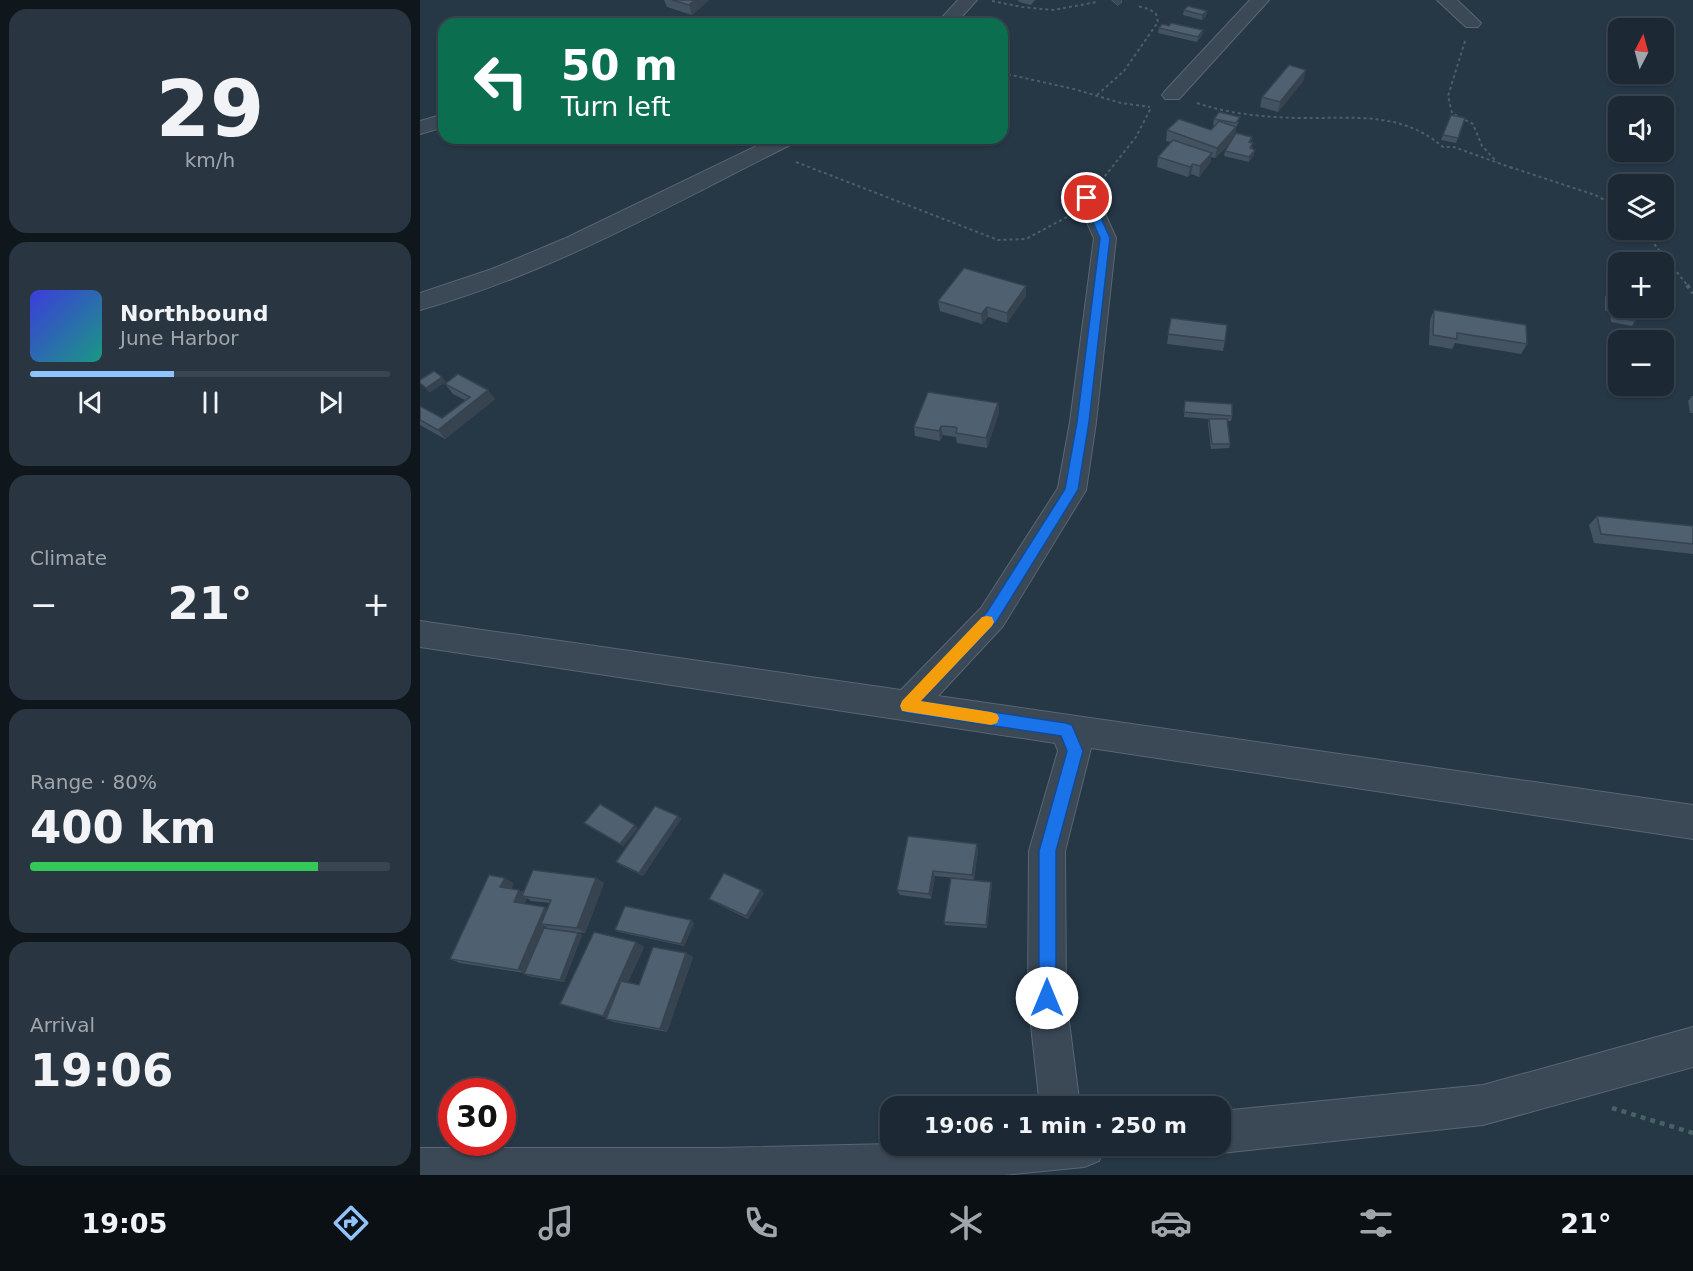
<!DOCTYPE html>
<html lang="en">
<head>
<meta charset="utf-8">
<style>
  :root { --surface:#1c2934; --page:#293540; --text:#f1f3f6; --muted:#a0a6ac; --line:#3a454f; --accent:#8fc3fe }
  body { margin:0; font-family:"DejaVu Sans",sans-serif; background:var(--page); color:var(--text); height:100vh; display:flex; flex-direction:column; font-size:22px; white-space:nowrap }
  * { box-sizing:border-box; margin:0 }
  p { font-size:20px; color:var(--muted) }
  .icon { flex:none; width:33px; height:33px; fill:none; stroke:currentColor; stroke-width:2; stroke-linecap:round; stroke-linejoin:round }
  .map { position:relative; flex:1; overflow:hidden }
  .details { display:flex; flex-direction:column; gap:9px; padding:9px; background:#0f171d; width:420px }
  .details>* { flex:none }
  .top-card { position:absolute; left:18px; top:18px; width:570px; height:126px; border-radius:18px; box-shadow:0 2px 4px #0004,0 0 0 2px var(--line); background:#0b6e4f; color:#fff; overflow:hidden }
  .needle { width:39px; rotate:6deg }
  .controls { position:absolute; left:1188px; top:18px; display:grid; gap:12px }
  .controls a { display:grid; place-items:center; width:66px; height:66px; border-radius:12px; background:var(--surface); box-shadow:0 2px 4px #0004,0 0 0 2px var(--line); font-size:30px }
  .speed { position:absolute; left:18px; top:1078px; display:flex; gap:12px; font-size:30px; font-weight:700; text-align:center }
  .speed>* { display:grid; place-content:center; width:78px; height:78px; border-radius:50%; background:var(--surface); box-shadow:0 2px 4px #0004,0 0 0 2px var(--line); line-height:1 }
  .speed .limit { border:9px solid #d22; background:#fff; color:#111 }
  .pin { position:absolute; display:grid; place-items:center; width:51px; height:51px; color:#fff; margin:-26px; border:3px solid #fff; border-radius:50%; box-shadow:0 2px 6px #0007 }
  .me { position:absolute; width:66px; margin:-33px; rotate:0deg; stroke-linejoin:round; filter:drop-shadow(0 0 4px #0008) }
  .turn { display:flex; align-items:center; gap:21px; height:126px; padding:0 24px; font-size:27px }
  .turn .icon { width:78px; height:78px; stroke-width:2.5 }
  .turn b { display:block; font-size:42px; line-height:51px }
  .big { font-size:45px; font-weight:600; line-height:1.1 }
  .details .widget { flex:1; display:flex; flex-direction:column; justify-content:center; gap:9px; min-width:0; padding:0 21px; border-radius:18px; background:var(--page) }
  .details .dial { align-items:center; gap:0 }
  .dial b { font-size:78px; line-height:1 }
  .song { display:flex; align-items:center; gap:18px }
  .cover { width:72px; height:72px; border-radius:9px; background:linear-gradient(135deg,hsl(240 70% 55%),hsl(170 70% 35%)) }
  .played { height:6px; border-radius:3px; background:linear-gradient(90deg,var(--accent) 40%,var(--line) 40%) }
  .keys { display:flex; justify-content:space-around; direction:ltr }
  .heat { display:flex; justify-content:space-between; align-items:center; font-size:33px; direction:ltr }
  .charge { height:9px; border-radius:4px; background:linear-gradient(90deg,#34c759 80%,var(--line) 0) }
  .trip { position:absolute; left:460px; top:1096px; width:351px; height:60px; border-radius:18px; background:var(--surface); box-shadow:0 2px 4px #0004,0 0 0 2px var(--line); font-weight:600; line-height:60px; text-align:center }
  .dock { display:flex; height:96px; justify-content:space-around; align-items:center; background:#0b1015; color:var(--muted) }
  .dock .icon { width:42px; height:42px }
  .dock .on { color:var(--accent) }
  .dock b { font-size:27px; color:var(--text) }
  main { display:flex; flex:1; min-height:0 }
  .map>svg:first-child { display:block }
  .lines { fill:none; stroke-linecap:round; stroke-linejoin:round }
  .lane-casing { stroke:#5a6672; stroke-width:1 }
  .street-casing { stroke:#5a6672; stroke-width:2 }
  .path-far2 { stroke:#476262; stroke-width:2; stroke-dasharray:3 3; stroke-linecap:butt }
  .path-far1 { stroke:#476262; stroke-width:4; stroke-dasharray:4 4; stroke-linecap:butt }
  .path { stroke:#476262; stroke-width:4.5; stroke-dasharray:5 5; stroke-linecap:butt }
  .lane { fill:#3b4855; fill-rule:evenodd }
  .street { fill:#3b4855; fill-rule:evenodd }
  .wall { fill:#445361; fill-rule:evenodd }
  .shaded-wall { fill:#37434f }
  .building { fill:#4f6071; stroke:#37434f; stroke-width:1.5 }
  .route { fill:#1a73e8; stroke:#114b97; stroke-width:1.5 }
  .slow { fill:#f59e0b }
</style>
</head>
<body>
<main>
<section class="details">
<div class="widget dial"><b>29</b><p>km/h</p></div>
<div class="widget">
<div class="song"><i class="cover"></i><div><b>Northbound</b><p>June Harbor</p></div></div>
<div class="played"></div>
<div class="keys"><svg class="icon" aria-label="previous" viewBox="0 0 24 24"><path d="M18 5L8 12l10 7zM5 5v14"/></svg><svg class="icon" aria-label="pause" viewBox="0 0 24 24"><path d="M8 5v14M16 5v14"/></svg><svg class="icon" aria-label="next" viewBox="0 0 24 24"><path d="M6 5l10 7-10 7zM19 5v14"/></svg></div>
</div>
<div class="widget"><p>Climate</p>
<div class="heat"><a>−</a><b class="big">21°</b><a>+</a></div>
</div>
<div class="widget"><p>Range · 80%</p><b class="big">400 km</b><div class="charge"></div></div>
<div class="widget"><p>Arrival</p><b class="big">19:06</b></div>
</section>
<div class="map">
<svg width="1273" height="1175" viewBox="0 0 1273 1175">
  <rect width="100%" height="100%" fill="#263746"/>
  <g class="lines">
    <!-- lane casing -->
    <g class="lane-casing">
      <polygon id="lane" points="692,0 701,0 702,2 698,5"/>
    </g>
    <!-- street casing -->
    <g class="street-casing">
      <g id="street">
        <polygon points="538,0 557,0 535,24 516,24"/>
        <polygon points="830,0 849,0 759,99 745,99 742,95 745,91"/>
        <polygon points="1017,0 1037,0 1061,23 1058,27 1046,27"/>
        <polygon points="24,114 24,127 0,134 0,121"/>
        <path d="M353,138H379L376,142C254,203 132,273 0,310V293L72,269L146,238Z"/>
        <polygon points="667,191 675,193 678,198 696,238 676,422 666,490 583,626 518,696 1273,805 1273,839 671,748 645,851 646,998 660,1107 620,1107 608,998 609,851 638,751 635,743 0,647 0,621 481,690 561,608 638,488 650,422 674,238 656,198 659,193"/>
        <polygon points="1273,1027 1273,1067 1063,1125 801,1153 786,1146 801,1146 801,1111 1063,1085"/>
        <polygon points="471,1144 471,1146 685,1146 679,1161 664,1167 584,1175 0,1175 0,1148 298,1148"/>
      </g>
    </g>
    <!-- path-far2 -->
    <g class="path-far2">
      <polyline points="572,1 602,7 633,10 677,2"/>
      <polyline points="1045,41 1028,96 1032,113 1053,124 1062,146 1077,162"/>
      <polyline points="582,73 654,89 701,103 730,107"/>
      <polyline points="677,95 704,71 738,22 736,14 729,9 717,6"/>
      <path d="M777,103C809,114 844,117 877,118C931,119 980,110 1023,147H1034L1092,168"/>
      <polyline points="376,162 578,240 606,239 647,217"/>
      <polyline points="1090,167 1175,195 1198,207"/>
      <polyline points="681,181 716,137 731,108"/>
      <polyline points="1223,230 1268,286"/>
    </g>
    <!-- path-far1 -->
    <polyline class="path-far1" points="1267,285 1273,293"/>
    <!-- path -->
    <polyline class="path" points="1192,1108 1273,1133"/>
    <!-- lane -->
    <use href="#lane" class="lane"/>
    <!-- street -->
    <use href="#street" class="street"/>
  </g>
  <!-- wall -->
  <g class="wall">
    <polygon points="244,0 289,0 272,15 247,7"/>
    <polygon points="598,0 615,0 611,5 599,2"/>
    <polygon points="764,10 787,11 786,16 782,20 763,15"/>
    <polygon points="749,26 783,30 782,35 777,42 738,33 739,28"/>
    <polygon points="884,80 858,112 840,107 842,97"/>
    <polygon points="1031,115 1045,118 1036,143 1021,140"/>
    <polygon points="794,119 819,122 816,127 815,134 832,137 831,142 834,155 829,162 804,156 805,151 810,143 795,158 791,157 790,163 779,177 771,174 768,177 737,167 738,157 751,142 746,141 747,130 791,130 795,125 793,125"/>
    <polygon points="606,286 606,296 587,323 568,317 562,324 520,311 518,301"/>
    <polygon points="1188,292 1224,314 1221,319 1215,318 1215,321 1212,326 1191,322 1190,312 1185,311 1185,297"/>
    <polygon points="1014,310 1107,344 1101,354 1035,343 1032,349 1009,345 1010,320"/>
    <polygon points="751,318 805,341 803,351 747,344"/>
    <polygon points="25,384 75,399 25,439 0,425 0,406 22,418 45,400 33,394"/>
    <polygon points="1272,396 1273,396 1273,413 1270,413 1268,401"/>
    <polygon points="765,401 812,416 811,421 807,421 810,444 809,448 791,449 788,424 789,419 790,419 764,417"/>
    <polygon points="578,403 579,413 567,448 537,443 536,437 523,435 520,441 495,436 494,427"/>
    <polygon points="1177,516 1273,526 1273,554 1174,543 1169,525"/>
    <polygon points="258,816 261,819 223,876 200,865 196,862"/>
    <polygon points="488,836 558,850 554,880 571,882 572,884 567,928 525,925 524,922 536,878 515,876 511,899 480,895 477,890"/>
    <path d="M176,878L184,883L165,933L133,929L158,933L162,935L144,982L108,976L104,974V973L40,963L30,959L94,883L91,889L104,892ZM107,898L111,901L130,903L128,909L125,907L104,904Z"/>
    <polygon points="344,893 328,919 292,901 289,899"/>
    <polygon points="274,923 264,946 199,932 195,930"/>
    <polygon points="216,942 224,947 208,982 219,985 266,953 273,957 247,1032 194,1022 186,1019 186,1017 149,1007 140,1004"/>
  </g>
  <!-- shaded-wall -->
  <g class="shaded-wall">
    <polygon points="275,0 289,0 272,15 269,5"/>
    <polygon points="787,11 786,16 782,20 782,15"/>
    <polygon points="783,30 782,35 777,42 778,37"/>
    <polygon points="886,70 884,80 858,112 860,102"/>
    <polygon points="816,127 815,138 795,158 797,148"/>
    <polygon points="835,150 834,155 829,162 829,157"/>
    <polygon points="792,153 790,163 779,177 780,166"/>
    <polygon points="773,164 771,174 768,177 770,167"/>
    <polygon points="606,286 606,296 587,323 587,313"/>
    <polygon points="567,307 568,317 562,324 561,314"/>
    <polygon points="22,377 26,382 9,393 6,388"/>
    <polygon points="68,390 75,399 25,439 18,430"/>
    <polygon points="578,403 579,413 567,448 566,438"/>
    <polygon points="521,426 523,435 520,441 519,431"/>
    <polygon points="258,816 261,819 223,876 219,873"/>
    <polygon points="215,825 218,828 203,847 200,844"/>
    <polygon points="557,844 558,850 554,880 552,875"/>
    <polygon points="513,871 515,876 511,899 509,894"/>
    <polygon points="85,878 94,883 89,892 80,887"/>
    <polygon points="176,878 184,883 165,933 157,928"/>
    <polygon points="571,882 572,884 567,928 566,925"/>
    <polygon points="99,890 108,895 102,896 107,898 103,907 94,902"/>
    <polygon points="341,890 344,893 328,919 326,916"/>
    <polygon points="125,907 133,912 121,924 127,927 107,974 98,970"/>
    <polygon points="271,920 274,923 264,946 261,944"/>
    <polygon points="158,933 162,935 144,982 140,980"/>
    <polygon points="216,942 224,947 191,1019 183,1016"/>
    <polygon points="266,953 273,957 247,1032 240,1029"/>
  </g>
  <!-- building -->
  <g class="building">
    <polygon points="252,0 275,0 269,5"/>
    <polygon points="768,6 787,11 782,15 764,10"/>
    <polygon points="74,19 88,24 66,24"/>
    <polygon points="751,23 783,30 778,37 739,28 742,24 749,26"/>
    <polygon points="869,65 886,70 860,102 842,97"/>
    <polygon points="799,112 820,117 816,123 794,119"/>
    <polygon points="1031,115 1045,118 1038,138 1023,135"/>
    <polygon points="759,119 791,130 799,121 816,127 797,148 747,130"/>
    <polygon points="816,133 832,137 829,142 833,143 830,148 835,150 829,157 805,151"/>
    <polygon points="753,140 792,153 780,166 773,164 770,167 738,157"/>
    <polygon points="544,268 606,286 587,313 567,307 561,314 518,301"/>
    <polygon points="1188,292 1198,294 1198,308 1224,308 1224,314 1215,312 1215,321 1194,317 1193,307 1188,306"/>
    <polygon points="1014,310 1106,325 1107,344 1037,333 1037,339 1013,335"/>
    <polygon points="751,318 807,325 805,341 748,334"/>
    <polygon points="14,371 22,377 6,388 0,383 0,380"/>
    <polygon points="38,374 68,390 18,430 0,420 0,406 22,418 50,397 25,384"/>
    <polygon points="508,392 578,403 566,438 536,433 537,428 535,427 521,426 519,431 494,427"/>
    <polygon points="765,401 812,404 812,416 764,412"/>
    <polygon points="789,419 807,419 810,444 792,444"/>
    <polygon points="1177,516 1273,526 1273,544 1181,534"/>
    <polygon points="180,804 215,825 200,844 164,823"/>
    <polygon points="235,806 258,816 219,873 196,862"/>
    <polygon points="488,836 557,844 552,875 513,871 509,894 477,890"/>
    <polygon points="113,870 176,878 157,928 121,924 131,900 102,896"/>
    <polygon points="304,873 341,890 326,916 289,899"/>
    <polygon points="69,875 85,878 80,887 99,890 94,902 125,907 98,970 30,959"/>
    <polygon points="531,878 571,882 566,925 524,922"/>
    <polygon points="205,906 271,920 261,944 195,930"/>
    <polygon points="124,928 158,933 140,980 104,974"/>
    <polygon points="174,932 216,942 183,1016 140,1004"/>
    <polygon points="233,947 266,953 240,1029 186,1019 201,981 219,985"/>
  </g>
  <!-- route -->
  <polygon class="route" points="667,195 672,198 690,238 669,422 658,490 577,621 501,701 646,723 652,725 663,751 636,851 636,998 633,1004 627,1006 621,1004 619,998 619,851 647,751 641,736 487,713 482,711 480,706 567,612 645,489 657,422 680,238 662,198"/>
  <!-- slow -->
  <polygon class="slow" points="567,616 572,617 574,622 572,626 501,701 571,712 577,714 579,718 577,723 571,725 482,711 480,706 482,701 562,617"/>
</svg>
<div class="controls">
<a><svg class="needle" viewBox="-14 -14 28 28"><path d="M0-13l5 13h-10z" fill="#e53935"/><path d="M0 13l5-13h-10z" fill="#a0a6ac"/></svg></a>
<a><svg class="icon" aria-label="sound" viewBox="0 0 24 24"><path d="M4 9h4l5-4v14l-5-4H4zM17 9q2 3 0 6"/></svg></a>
<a><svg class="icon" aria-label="layers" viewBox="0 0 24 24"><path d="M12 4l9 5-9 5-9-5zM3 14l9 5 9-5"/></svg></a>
<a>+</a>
<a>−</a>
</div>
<div class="speed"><div class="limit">30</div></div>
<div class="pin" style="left:667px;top:198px;background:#d93025"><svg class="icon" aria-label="arrive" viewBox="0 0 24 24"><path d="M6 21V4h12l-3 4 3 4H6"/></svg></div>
<svg class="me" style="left:627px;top:998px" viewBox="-20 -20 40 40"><circle r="19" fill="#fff"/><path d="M0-13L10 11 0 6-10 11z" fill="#1a73e8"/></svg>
<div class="trip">19:06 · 1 min · 250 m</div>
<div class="top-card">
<div class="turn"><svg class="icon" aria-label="left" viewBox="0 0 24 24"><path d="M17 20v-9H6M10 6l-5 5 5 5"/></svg><div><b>50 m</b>Turn left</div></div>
</div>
</div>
</main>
<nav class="dock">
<b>19:05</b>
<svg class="icon on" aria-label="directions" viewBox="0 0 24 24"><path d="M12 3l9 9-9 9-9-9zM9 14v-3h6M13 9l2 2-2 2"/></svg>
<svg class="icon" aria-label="music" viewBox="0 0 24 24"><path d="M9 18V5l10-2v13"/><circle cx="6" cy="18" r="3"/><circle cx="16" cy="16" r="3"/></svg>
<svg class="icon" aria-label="phone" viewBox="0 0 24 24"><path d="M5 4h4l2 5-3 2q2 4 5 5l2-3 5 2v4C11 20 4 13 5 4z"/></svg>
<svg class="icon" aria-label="climate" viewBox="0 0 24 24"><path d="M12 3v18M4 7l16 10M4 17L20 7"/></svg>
<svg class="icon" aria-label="car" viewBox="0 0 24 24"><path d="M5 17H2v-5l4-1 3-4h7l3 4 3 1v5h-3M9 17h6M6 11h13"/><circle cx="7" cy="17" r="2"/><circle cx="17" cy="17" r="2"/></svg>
<svg class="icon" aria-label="filters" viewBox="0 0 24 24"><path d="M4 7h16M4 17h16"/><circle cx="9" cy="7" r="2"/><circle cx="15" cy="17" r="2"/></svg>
<b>21°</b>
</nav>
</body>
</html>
